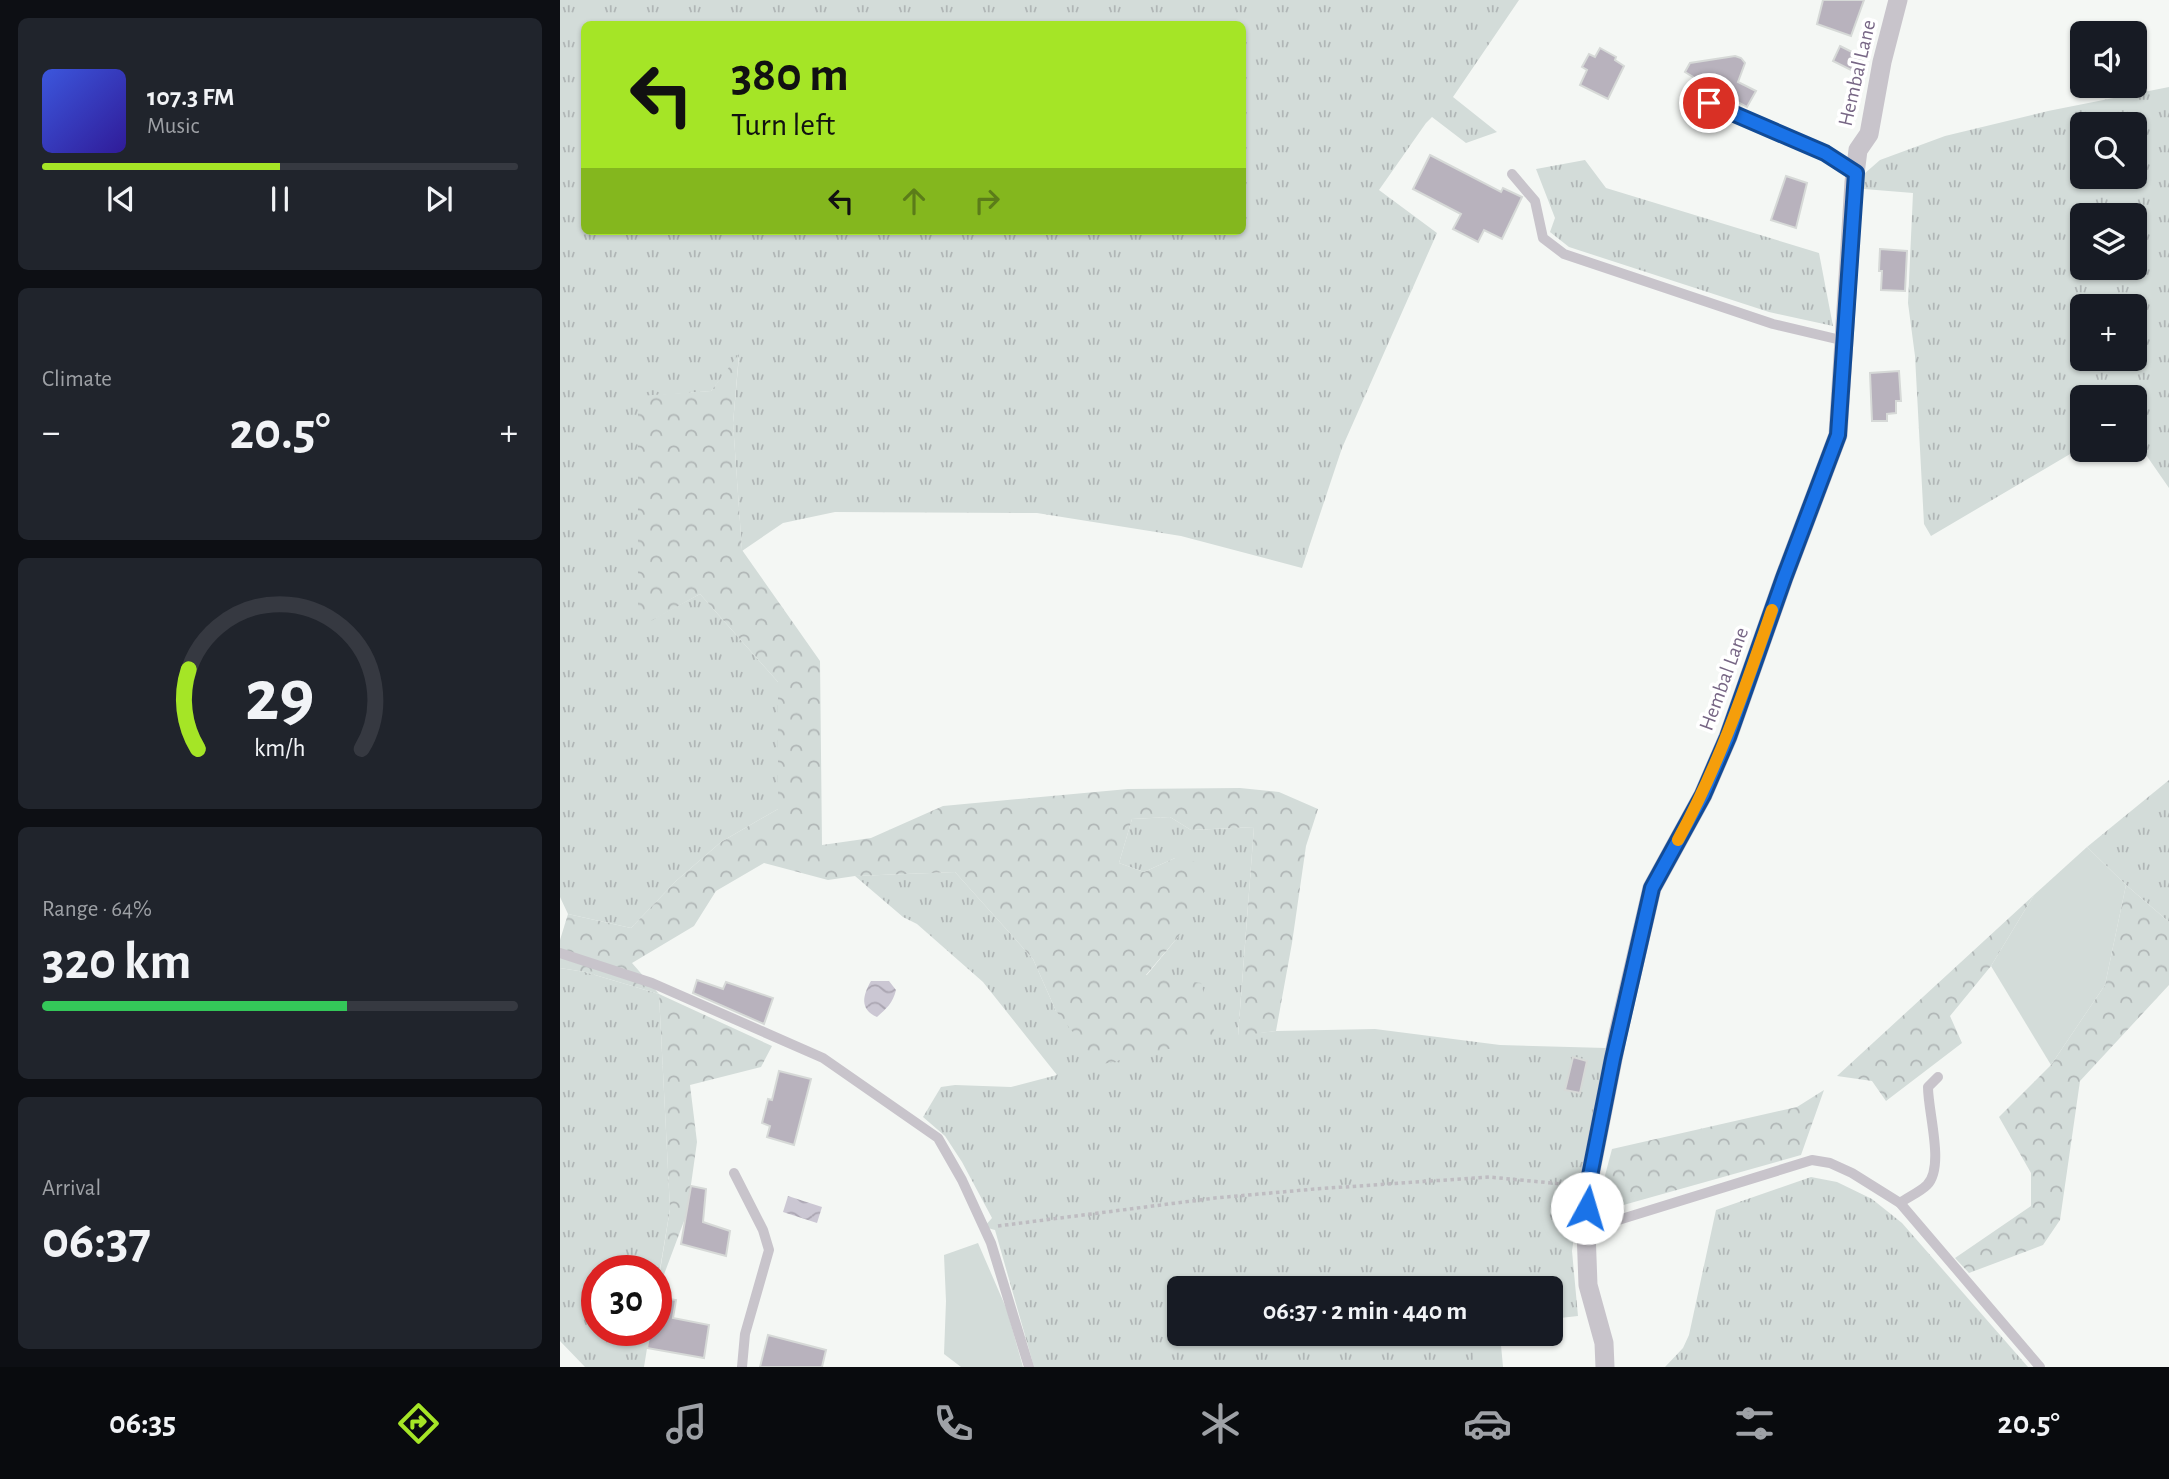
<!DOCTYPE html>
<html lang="en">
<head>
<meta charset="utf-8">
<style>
  :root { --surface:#171b24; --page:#20242c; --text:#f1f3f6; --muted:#9ea1a6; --line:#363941; --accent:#a5e526 }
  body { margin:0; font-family:"Alegreya Sans",sans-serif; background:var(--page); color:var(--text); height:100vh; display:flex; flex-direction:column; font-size:26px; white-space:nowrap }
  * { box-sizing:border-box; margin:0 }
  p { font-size:23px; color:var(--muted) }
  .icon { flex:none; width:38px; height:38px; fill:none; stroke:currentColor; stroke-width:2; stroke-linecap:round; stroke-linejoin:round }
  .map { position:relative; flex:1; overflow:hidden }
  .panel { display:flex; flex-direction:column; gap:18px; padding:18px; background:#0d0f14; width:560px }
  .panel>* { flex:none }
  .banner { position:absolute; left:21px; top:21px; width:665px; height:214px; border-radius:10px; box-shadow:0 2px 5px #0004; background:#a5e526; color:#111; overflow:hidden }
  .tools { position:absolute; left:1510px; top:21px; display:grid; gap:14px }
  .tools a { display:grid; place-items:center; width:77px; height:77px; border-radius:10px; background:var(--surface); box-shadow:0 2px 5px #0004; font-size:35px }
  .speed { position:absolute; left:21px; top:1255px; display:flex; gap:14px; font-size:35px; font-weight:700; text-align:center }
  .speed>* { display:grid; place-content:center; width:91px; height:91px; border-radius:50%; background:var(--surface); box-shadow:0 2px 5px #0004; line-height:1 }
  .speed .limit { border:10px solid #d22; background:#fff; color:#111 }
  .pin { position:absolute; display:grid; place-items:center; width:60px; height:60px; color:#fff; margin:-30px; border:4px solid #fff; border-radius:50%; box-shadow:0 2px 7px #0007 }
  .me { position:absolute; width:77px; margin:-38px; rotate:6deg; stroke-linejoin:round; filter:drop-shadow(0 0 5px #0008) }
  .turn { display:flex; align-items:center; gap:24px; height:147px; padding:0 35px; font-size:32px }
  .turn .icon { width:91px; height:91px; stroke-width:2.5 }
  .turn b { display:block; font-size:49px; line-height:60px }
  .lanes { display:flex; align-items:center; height:66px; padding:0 35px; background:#0003; justify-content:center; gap:35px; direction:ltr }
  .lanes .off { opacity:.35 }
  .big { font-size:52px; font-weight:700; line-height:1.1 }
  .panel .card { flex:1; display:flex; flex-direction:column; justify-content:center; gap:10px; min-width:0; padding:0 24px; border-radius:10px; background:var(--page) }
  .panel .dial { align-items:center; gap:0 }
  .dial svg { height:182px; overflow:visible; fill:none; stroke:var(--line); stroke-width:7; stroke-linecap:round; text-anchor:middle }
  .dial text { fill:var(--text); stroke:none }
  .song { display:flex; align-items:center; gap:21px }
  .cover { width:84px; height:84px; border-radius:10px; background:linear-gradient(135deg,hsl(230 70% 55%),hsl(250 70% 35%)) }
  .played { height:7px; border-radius:4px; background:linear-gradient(90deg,var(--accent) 50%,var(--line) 50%) }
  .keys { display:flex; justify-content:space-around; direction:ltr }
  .heat { display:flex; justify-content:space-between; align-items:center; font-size:38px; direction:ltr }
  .charge { height:10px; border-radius:5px; background:linear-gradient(90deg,#34c759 64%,var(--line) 0) }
  .trip { position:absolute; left:607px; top:1276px; width:396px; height:70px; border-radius:10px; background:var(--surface); box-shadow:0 2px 5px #0004; font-weight:700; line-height:70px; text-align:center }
  .dock { display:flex; height:112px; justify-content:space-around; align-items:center; background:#090b0e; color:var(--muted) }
  .dock .icon { width:49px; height:49px }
  .dock .selected { color:var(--accent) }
  .dock b { font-size:32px; color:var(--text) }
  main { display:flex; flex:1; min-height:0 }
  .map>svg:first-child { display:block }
  .grass { fill:url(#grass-tufts); fill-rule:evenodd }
  .forest { fill:url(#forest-crowns) }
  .garden { fill:#d3dcd9 }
  .water { fill:url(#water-waves) }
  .building { fill:#b8b2bd; stroke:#d6d9d7; stroke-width:2 }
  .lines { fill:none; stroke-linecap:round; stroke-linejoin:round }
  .path { stroke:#bebcc1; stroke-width:3.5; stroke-dasharray:3.5 3.5; stroke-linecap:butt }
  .lane { stroke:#c8c4cb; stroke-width:10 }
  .street { stroke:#c8c4cb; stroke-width:19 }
  .route-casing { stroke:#114b97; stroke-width:18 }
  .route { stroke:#1a73e8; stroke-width:12 }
  .slow { stroke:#f59e0b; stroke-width:12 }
  .labels { text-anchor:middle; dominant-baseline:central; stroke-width:7; stroke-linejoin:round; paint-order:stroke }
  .street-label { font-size:21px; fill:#776685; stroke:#fff }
</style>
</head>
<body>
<main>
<section class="panel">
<div class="card">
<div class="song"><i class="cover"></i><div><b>107.3 FM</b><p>Music</p></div></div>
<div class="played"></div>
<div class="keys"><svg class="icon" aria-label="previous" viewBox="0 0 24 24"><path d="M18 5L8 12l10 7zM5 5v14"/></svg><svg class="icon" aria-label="pause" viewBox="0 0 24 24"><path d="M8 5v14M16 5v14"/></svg><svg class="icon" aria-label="next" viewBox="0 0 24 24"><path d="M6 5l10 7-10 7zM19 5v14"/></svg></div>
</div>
<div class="card"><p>Climate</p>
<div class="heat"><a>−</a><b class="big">20.5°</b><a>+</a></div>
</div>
<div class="card dial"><svg viewBox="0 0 100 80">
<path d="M14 69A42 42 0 1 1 86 69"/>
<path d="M14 69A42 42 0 0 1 10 34" stroke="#a5e526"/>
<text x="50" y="56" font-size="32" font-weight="700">29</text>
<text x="50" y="72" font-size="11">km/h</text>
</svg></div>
<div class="card"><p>Range · 64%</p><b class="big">320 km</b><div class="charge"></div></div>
<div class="card"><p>Arrival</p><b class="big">06:37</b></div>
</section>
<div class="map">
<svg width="1609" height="1367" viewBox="0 0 1609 1367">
  <defs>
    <pattern id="grass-tufts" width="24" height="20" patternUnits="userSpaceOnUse" patternTransform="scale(1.75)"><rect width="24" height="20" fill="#d3dcd9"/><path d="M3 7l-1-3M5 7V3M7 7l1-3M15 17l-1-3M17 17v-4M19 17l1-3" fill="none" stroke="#b0b6b6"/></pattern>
    <pattern id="forest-crowns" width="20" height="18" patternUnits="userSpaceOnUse" patternTransform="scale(1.75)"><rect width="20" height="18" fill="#d3dcd9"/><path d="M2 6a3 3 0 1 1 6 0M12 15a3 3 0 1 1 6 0" fill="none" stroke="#b0b6b6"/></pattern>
    <pattern id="water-waves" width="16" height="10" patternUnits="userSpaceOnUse" patternTransform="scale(1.75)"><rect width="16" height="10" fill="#cbc7d3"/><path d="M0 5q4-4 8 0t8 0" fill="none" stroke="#aaa5b1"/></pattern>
  </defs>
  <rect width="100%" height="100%" fill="#f4f7f4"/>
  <!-- grass -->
  <g class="grass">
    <path d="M0,0H959L893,97L937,132L906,143L872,117L866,123L819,190L877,233L782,448L742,568L621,536L477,513L275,512L223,523L182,551L173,423L179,356L151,391L78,397V627L140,594L218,682V809L161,842L116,881L71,928L8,914L0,897ZM24,24H682V231H24Z"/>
    <path d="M1609,87V488L1575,439V397H1522V447L1371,536L1364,524L1355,356L1348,303L1353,193L1304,189V174L1320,160L1385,136L1488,111ZM1522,124H1575V177H1522ZM1522,215H1575V268H1522ZM1522,306H1575V359H1522Z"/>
    <polygon points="1025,160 1046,188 1259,253 1273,326 1209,312 1009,247 990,232 995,218 976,169"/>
    <polygon points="1609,780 1609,922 1566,885 1527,847"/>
    <polygon points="610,817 631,830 694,827 678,1035 716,1031 815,1029 940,1045 1046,1048 1022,1180 1012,1251 1018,1316 991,1319 990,1288 620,1288 620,1334 914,1334 917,1367 474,1367 435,1230 424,1227 432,1218 402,1162 385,1136 363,1117 381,1087 395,1085 451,1087 497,1075 423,982 357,924 343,917 295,876 395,872 473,959 496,1011 586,976 618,937 615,858 584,872 559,863 572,819"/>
    <polygon points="0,968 25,972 99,994 110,1209 96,1293 96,1270 37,1270 37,1330 90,1330 84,1367 25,1367 0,1341"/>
    <polygon points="1251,1177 1277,1182 1312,1199 1342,1223 1468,1367 1105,1367 1123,1348 1129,1335 1156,1210"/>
  </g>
  <!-- forest -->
  <g class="forest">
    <polygon points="179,354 173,423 182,550 260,661 262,845 311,838 383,806 568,789 680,788 719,792 758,809 746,846 732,943 716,1031 678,1036 694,827 631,830 610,817 572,819 559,863 584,872 615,858 647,864 648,886 618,937 586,975 641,983 656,1038 539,1065 496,1011 473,959 395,872 295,876 268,880 204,863 156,891 134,926 72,963 99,994 212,1046 201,1067 130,1085 137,1142 127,1213 96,1296 110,1209 99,994 25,972 0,968 0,940 8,914 71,928 116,881 161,842 218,809 218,682 140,594 78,628 78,396 151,391"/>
    <polygon points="1566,885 1609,922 1609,985 1520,1081 1500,1220 1483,1245 1409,1273 1395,1258 1471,1206 1471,1173 1439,1117 1491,1065 1545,985"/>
    <polygon points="1474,895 1431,966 1390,1016 1402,1043 1326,1101 1312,1081 1277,1076"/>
    <polygon points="1264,1090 1241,1155 1035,1213 1052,1149 1237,1107"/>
  </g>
  <!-- garden -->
  <g class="garden">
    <polygon points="1527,847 1566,885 1545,985 1491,1065 1431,966 1474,895"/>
    <polygon points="418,1243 447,1310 463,1367 401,1367 384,1354 386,1301 384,1255"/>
    <polygon points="932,1334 940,1334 943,1367 914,1367 911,1336"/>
  </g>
  <!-- water -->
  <g class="water">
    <path d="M311,981H329L336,990C333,1003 326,1009 317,1017C299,1009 303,995 311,981Z"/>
    <polygon points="228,1196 262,1207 257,1223 223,1212"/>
  </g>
  <!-- building -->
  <g class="building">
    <polygon points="1263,0 1304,0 1291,36 1257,24"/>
    <polygon points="1280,46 1304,58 1297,73 1273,61"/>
    <polygon points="1040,48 1056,57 1055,60 1064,66 1048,99 1020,85 1027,70 1022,67 1029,54 1035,57"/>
    <polygon points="1175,56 1181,58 1185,63 1178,82 1196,91 1187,107 1151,87 1143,90 1136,87 1133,77 1125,72 1130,63"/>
    <polygon points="870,155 941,192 943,188 962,197 942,239 924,230 918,242 893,229 901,214 853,189"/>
    <polygon points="1226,176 1247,183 1236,228 1211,220"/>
    <polygon points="1320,249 1347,251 1345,291 1321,290 1322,271 1319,271"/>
    <polygon points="1339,371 1341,401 1336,401 1336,413 1327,414 1327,421 1312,421 1310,373"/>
    <polygon points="137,980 163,989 166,982 213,998 204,1024 133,993"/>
    <polygon points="1013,1057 1027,1061 1020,1093 1005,1090"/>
    <polygon points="219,1071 251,1079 234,1145 207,1137 210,1126 202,1123 208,1099 212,1100"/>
    <polygon points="131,1186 146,1189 143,1222 170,1231 166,1256 121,1244"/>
    <polygon points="96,1297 116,1300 113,1318 149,1325 144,1358 87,1348 90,1330 96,1330"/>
    <polygon points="208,1335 266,1350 262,1367 200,1367"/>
  </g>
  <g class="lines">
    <!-- path -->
    <polyline class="path" points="438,1226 655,1198 755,1189 929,1177 1012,1185"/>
    <!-- lane -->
    <g class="lane">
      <polyline points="1126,93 1265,153 1296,173"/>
      <polyline points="952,174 975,201 983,238 1004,254 1213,324 1285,341"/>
      <polyline points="0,953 92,983 263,1058 378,1138 402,1180 431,1243 469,1367"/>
      <polyline points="174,1173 203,1230 209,1250 185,1334 182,1367"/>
      <path d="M1340,1203C1348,1197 1360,1192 1367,1185C1385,1167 1368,1113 1368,1087L1378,1077"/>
      <polyline points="1026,1230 1252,1160 1270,1163 1292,1173 1340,1203 1480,1367"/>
    </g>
    <!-- street -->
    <polyline class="street" points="1045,1367 1044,1343 1028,1285 1026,1230 1028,1186 1058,1034 1092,888 1143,795 1168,737 1224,578 1278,435 1294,182 1298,150 1309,134 1322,62 1338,0"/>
  </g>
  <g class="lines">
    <!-- route casing -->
    <g class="route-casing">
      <polyline id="route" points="1027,1208 1028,1186 1053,1059 1092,888 1143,795 1168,737 1224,578 1278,435 1296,173 1265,153 1149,103"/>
    </g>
    <!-- route -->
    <use href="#route" class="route"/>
    <!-- slow -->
    <path class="slow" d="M1118,840C1159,765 1184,691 1212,610"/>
  </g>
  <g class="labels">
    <!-- street labels -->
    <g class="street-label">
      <text transform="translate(1297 73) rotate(-77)">Hembal Lane</text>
      <text transform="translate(1164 679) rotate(-70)">Hembal Lane</text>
    </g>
  </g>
</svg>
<div class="tools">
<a><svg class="icon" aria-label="sound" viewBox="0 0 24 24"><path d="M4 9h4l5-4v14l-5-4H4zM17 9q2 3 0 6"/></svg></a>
<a><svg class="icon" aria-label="search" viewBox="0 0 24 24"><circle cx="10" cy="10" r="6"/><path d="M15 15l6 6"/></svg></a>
<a><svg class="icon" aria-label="layers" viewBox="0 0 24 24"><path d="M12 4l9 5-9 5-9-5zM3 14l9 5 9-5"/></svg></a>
<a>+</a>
<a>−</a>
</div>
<div class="speed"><div class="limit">30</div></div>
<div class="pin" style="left:1149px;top:103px;background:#d93025"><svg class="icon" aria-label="arrive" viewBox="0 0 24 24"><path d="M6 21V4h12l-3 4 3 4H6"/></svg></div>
<svg class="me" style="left:1027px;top:1208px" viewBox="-20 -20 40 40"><circle r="19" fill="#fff"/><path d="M0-13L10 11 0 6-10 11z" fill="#1a73e8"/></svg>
<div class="trip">06:37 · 2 min · 440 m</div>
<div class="banner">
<div class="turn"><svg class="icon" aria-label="left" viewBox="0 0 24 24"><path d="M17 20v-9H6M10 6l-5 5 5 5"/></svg><div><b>380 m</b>Turn left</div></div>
<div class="lanes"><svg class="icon" aria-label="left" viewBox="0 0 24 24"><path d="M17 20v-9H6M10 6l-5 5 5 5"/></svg><svg class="icon off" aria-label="ahead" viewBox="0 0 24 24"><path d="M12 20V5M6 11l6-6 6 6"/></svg><svg class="icon off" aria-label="right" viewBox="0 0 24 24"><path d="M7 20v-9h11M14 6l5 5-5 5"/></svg></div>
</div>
</div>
</main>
<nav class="dock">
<b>06:35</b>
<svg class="icon selected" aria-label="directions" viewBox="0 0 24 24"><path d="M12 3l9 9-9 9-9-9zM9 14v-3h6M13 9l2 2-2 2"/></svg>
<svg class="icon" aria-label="music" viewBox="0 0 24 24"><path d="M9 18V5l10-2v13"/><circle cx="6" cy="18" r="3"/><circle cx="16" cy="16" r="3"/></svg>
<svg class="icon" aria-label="phone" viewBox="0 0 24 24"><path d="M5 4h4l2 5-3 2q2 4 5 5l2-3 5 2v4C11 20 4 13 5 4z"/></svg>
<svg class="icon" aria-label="climate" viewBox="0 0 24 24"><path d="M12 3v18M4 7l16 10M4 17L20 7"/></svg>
<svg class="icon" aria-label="car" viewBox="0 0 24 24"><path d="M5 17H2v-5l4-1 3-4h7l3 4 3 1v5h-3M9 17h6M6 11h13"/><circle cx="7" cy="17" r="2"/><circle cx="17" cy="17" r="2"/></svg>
<svg class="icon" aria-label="filters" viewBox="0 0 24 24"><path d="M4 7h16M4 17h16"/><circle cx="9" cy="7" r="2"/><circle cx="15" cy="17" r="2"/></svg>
<b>20.5°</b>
</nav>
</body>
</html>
